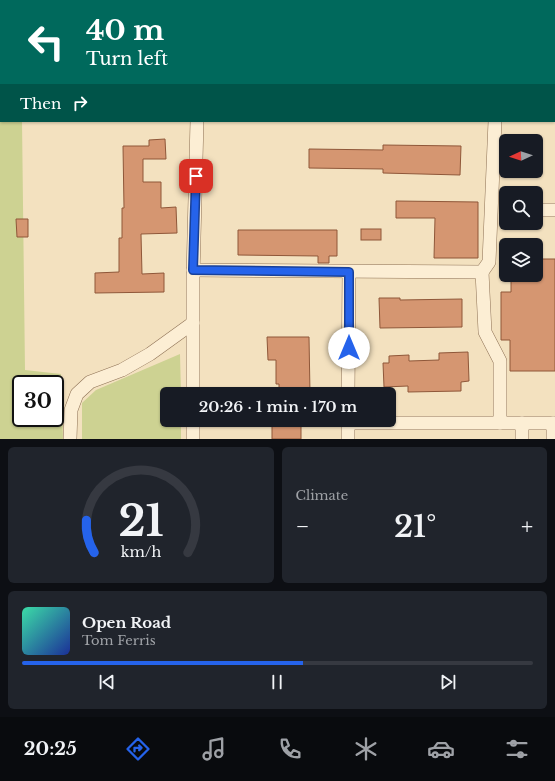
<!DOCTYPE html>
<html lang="en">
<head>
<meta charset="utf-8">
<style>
  :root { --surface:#171b24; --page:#20242c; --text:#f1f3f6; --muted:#9ea1a6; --line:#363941; --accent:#2563eb }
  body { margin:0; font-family:"Libre Baskerville",serif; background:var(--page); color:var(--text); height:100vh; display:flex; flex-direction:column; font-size:15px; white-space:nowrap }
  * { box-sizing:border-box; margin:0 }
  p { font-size:13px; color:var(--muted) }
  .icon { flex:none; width:22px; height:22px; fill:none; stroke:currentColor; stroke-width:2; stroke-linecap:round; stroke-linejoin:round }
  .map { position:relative; height:439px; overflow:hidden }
  .panel { display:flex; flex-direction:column; gap:8px; padding:8px; background:#0d0f14; flex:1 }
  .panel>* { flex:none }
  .guide { position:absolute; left:0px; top:0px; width:555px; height:122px; box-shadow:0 1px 3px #0004; background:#00695c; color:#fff; overflow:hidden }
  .needle { width:26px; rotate:267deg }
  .tools { position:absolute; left:499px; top:134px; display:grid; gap:8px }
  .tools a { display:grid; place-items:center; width:44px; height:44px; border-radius:6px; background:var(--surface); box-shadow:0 1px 3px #0004; font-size:20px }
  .speed { position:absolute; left:12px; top:375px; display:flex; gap:8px; font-size:20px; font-weight:700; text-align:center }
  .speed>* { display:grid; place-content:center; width:52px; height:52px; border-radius:50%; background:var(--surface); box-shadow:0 1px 3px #0004; line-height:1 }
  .speed .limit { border:2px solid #111; border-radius:6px; background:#fff; color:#111 }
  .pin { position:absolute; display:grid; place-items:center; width:34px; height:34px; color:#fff; margin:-17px; border-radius:8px; box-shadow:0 2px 6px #0006 }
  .me { position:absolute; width:44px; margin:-22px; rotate:0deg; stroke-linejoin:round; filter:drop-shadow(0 0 3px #0008) }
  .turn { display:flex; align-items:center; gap:14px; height:84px; padding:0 20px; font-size:18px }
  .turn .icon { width:52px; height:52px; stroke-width:2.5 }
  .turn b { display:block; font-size:28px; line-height:34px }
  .then { display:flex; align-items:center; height:38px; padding:0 20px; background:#0003; gap:8px; font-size:15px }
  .big { font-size:30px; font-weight:600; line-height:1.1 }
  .panel .card { flex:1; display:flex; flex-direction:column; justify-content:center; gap:6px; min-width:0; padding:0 14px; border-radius:6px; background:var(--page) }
  .panel .dial { align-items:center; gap:0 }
  .dial svg { height:104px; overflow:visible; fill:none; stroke:var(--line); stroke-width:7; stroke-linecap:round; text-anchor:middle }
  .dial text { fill:var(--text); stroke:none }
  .song { display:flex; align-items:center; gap:12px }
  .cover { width:48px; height:48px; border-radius:6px; background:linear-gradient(135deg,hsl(160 70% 55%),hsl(230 70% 35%)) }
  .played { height:4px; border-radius:2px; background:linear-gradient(90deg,var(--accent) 55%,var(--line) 55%) }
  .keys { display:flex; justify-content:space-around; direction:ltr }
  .heat { display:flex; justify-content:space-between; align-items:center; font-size:22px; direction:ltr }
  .panel .tiles { flex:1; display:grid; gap:8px; grid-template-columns:1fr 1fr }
  .card:last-child { grid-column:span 2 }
  .trip { position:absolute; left:160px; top:387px; width:236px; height:40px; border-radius:6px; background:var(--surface); box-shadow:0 1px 3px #0004; font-weight:600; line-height:40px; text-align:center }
  .tab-bar { display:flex; height:64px; justify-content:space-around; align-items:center; background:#090b0e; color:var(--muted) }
  .tab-bar .icon { width:28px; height:28px }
  .tab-bar .active { color:var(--accent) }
  .tab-bar b { font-size:18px; color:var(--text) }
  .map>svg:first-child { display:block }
  .green { fill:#cdd292; fill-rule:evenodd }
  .building { fill:#d59671; stroke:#8f5739 }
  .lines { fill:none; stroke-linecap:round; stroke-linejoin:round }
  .minor-casing { stroke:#8e7155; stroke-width:14 }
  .minor { stroke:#fceed4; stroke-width:13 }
  .route-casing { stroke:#184099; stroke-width:10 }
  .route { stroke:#2563eb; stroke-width:7 }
</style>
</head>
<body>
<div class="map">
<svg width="555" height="439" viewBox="0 0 555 439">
  <rect width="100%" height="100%" fill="#f3e1bf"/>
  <!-- green -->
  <g class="green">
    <path d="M0,71L1,121H22L25,370L61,374L63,439H0ZM21,384H55V418H21Z"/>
    <polygon points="180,354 181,394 167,394 167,420 181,420 181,439 82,439 82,403 96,390"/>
  </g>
  <!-- building -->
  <g class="building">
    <polygon points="165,139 166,159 143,159 143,182 161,182 161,208 176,207 177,233 141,234 142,274 164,273 164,292 95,293 95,273 119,272 119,238 122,238 122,208 124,208 123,146 149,146 149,140"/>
    <polygon points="383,145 461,146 460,175 383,173 383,169 309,168 309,149 383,150"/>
    <polygon points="396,201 478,202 478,258 434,258 435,218 396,218"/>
    <polygon points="16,219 28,219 28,237 17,237"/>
    <rect x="361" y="229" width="20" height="11"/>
    <polygon points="238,230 337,230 337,256 329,256 329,263 318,263 318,256 238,255"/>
    <polygon points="536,259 555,259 555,371 510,371 510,340 501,340 501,292 511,292 511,275 536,275"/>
    <polygon points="379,298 400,298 400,300 462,299 462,327 380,328"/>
    <polygon points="267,337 309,337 310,394 279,394 279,384 276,384 276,360 268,360"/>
    <polygon points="468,352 469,381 461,382 461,391 408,392 408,386 384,387 383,363 389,363 389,356 409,355 409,361 439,360 439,353"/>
    <rect x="272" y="420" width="29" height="19"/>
  </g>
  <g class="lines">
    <!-- minor casing -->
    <g class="minor-casing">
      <g id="minor">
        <polyline points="75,0 75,1"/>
        <polyline points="489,0 490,1"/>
        <polyline points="237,1 237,0"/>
        <polyline points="554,10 555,10"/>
        <polyline points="554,113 555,113"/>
        <polyline points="536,210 555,210"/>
        <polyline points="193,270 482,272 489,262 495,121"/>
        <polyline points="482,272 485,332 500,361 500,423"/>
        <polyline points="193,394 193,276 197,121"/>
        <polyline points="348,394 349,272"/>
        <polyline points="348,423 555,423"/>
        <polyline points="70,439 71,410 77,394 90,382 122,370 150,354 193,323"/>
        <polyline points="193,439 193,420"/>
        <polyline points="348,439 348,420"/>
        <polyline points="522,439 522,423"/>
        <polyline points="553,439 553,423"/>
      </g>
    </g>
    <!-- minor -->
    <use href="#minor" class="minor"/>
  </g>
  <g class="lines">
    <!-- route casing -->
    <g class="route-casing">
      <polyline id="route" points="196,176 193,270 349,272 349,348"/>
    </g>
    <!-- route -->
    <use href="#route" class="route"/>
  </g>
</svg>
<div class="tools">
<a><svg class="needle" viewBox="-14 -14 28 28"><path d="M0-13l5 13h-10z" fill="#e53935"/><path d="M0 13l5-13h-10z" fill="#9ea1a6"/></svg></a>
<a><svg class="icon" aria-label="search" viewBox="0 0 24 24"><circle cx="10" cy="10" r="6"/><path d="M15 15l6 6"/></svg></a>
<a><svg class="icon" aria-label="layers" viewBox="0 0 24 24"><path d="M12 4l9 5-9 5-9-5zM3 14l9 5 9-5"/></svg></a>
</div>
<div class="speed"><div class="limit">30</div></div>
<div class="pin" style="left:196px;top:176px;background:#d93025"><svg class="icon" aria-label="arrive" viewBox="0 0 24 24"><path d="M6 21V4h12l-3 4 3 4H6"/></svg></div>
<svg class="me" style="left:349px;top:348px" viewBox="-20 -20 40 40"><circle r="19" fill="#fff"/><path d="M0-13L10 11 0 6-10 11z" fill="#2563eb"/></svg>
<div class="trip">20:26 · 1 min · 170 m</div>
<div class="guide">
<div class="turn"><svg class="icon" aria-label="left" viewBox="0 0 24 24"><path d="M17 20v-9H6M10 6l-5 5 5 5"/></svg><div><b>40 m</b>Turn left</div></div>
<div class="then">Then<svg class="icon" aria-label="right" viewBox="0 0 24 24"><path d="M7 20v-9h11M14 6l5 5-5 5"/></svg></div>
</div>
</div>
<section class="panel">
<div class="tiles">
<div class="card dial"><svg viewBox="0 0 100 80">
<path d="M14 69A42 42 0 1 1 86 69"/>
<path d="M14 69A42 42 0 0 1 8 44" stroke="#2563eb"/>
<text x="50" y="56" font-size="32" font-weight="700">21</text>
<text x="50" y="72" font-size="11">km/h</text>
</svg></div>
<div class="card"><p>Climate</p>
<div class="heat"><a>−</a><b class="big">21°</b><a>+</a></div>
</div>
<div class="card">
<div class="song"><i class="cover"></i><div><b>Open Road</b><p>Tom Ferris</p></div></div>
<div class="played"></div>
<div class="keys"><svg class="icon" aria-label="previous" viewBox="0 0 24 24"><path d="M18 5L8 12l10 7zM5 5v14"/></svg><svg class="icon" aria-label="pause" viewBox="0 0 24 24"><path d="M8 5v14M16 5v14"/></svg><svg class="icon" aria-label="next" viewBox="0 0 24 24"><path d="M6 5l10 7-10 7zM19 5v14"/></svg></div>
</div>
</div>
</section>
<nav class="tab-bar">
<b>20:25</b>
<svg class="icon active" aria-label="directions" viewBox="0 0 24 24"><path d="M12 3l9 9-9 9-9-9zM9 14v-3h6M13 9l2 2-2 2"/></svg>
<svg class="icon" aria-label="music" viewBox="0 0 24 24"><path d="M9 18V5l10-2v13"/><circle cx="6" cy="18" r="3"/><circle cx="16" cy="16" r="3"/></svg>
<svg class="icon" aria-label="phone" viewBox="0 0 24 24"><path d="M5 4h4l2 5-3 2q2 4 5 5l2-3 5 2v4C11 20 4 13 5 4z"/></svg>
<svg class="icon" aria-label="climate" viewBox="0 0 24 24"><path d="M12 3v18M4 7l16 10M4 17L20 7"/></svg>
<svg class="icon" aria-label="car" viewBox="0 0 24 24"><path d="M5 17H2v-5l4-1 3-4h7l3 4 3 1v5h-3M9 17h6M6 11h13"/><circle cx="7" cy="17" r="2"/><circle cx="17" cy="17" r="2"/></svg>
<svg class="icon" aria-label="filters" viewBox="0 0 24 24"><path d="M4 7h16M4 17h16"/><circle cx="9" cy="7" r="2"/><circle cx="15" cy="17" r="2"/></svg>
</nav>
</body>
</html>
